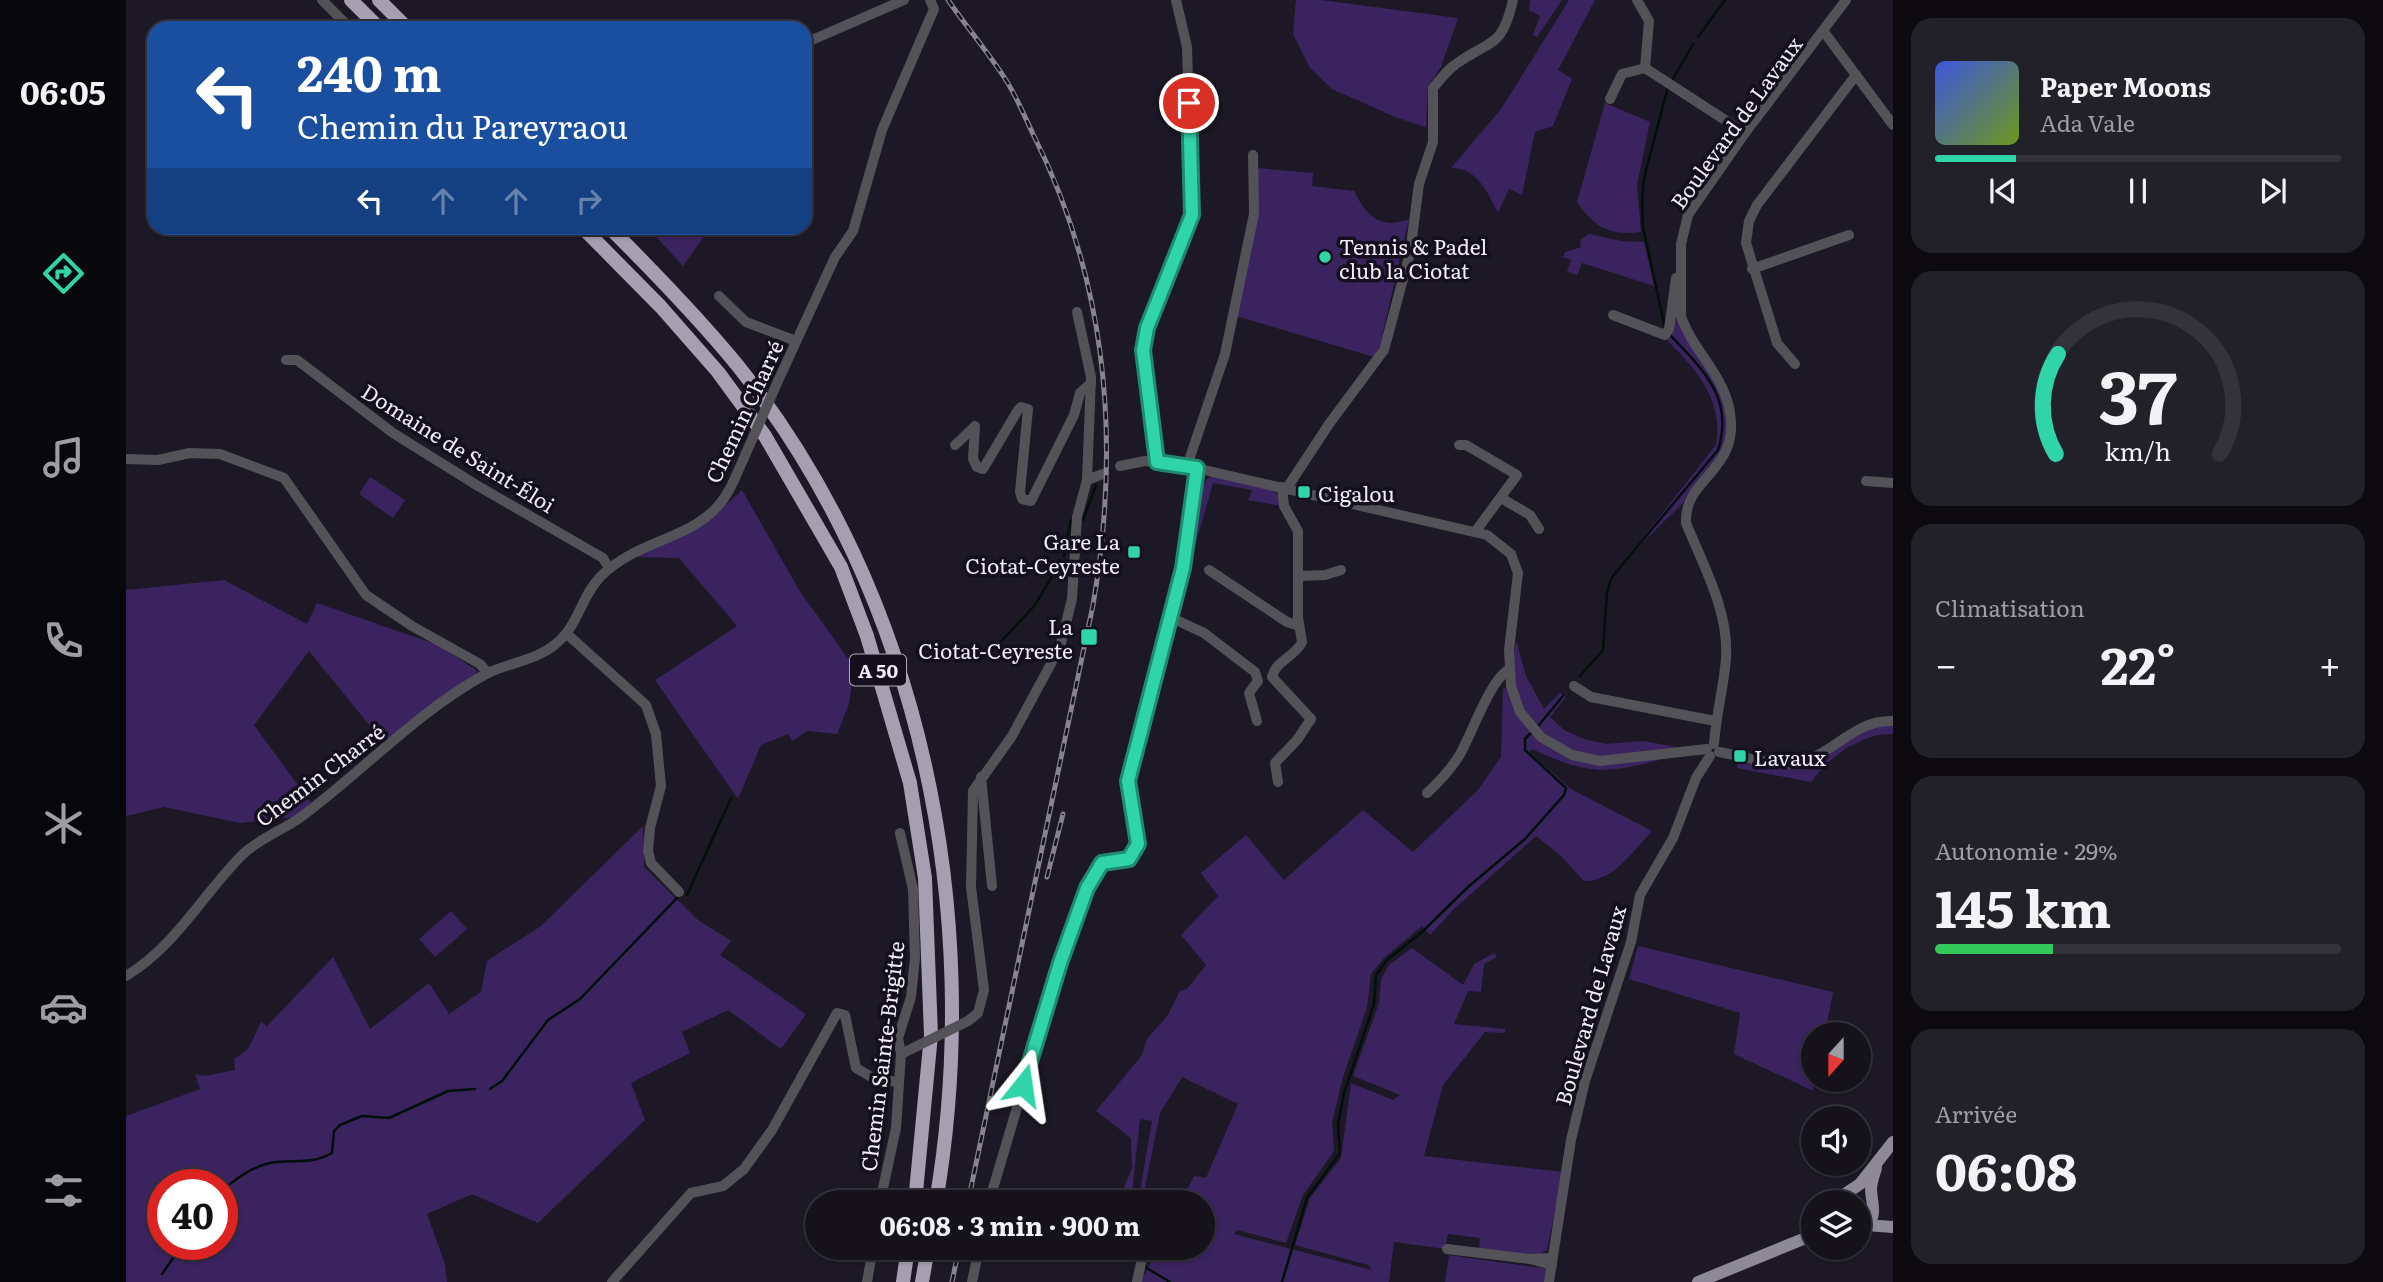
<!DOCTYPE html>
<html lang="fr">
<head>
<meta charset="utf-8">
<style>
  :root { --surface:#15121c; --page:#222029; --text:#f1f3f6; --muted:#9d9ea3; --line:#34323b; --accent:#30d4a9 }
  body { margin:0; font-family:Literata,serif; background:var(--page); color:var(--text); height:100vh; display:flex; flex-direction:column; font-size:26px; white-space:nowrap }
  * { box-sizing:border-box; margin:0 }
  p { font-size:23px; color:var(--muted) }
  .icon { flex:none; width:38px; height:38px; fill:none; stroke:currentColor; stroke-width:2; stroke-linecap:round; stroke-linejoin:round }
  .map { position:relative; flex:1; overflow:hidden }
  .panel { display:flex; flex-direction:column; gap:18px; padding:18px; background:#0c0a0f; width:490px }
  .panel>* { flex:none }
  .guide { position:absolute; left:21px; top:21px; width:665px; height:214px; border-radius:21px; box-shadow:0 2px 5px #0004,0 0 0 2px var(--line); background:#1a4fa0; color:#fff; overflow:hidden }
  .needle { width:46px; rotate:201deg }
  .tools { position:absolute; left:1675px; top:1022px; display:grid; gap:14px }
  .tools a { display:grid; place-items:center; width:70px; height:70px; border-radius:50%; background:var(--surface); box-shadow:0 2px 5px #0004,0 0 0 2px var(--line); font-size:35px }
  .speed { position:absolute; left:21px; top:1169px; display:flex; gap:14px; font-size:35px; font-weight:700; text-align:center }
  .speed>* { display:grid; place-content:center; width:91px; height:91px; border-radius:50%; background:var(--surface); box-shadow:0 2px 5px #0004,0 0 0 2px var(--line); line-height:1 }
  .speed .limit { border:10px solid #d22; background:#fff; color:#111 }
  .pin { position:absolute; display:grid; place-items:center; width:60px; height:60px; color:#fff; margin:-30px; border:4px solid #fff; border-radius:50%; box-shadow:0 2px 7px #0007 }
  .me { position:absolute; width:77px; margin:-38px; rotate:15deg; stroke-linejoin:round; filter:drop-shadow(0 0 5px #0008) }
  .turn { display:flex; align-items:center; gap:24px; height:147px; padding:0 35px; font-size:32px }
  .turn .icon { width:91px; height:91px; stroke-width:2.5 }
  .turn b { display:block; font-size:49px; line-height:60px }
  .lanes { display:flex; align-items:center; height:66px; padding:0 35px; background:#0003; justify-content:center; gap:35px; direction:ltr }
  .lanes .off { opacity:.35 }
  .big { font-size:52px; font-weight:700; line-height:1.1 }
  .panel .tile { flex:1; display:flex; flex-direction:column; justify-content:center; gap:10px; min-width:0; padding:0 24px; border-radius:21px; background:var(--page) }
  .panel .dial { align-items:center; gap:0 }
  .dial svg { height:182px; overflow:visible; fill:none; stroke:var(--line); stroke-width:7; stroke-linecap:round; text-anchor:middle }
  .dial text { fill:var(--text); stroke:none }
  .song { display:flex; align-items:center; gap:21px }
  .cover { width:84px; height:84px; border-radius:10px; background:linear-gradient(135deg,hsl(230 70% 55%),hsl(80 70% 35%)) }
  .played { height:7px; border-radius:4px; background:linear-gradient(90deg,var(--accent) 20%,var(--line) 20%) }
  .keys { display:flex; justify-content:space-around; direction:ltr }
  .heat { display:flex; justify-content:space-between; align-items:center; font-size:38px; direction:ltr }
  .charge { height:10px; border-radius:5px; background:linear-gradient(90deg,#34c759 29%,var(--line) 0) }
  .trip { position:absolute; left:679px; top:1190px; width:410px; height:70px; border-radius:35px; background:var(--surface); box-shadow:0 2px 5px #0004,0 0 0 2px var(--line); font-weight:700; line-height:70px; text-align:center }
  main { display:flex; flex:1; min-height:0 }
  .dock { display:flex; flex-direction:column; width:126px; justify-content:space-around; align-items:center; background:#08070b; color:var(--muted) }
  .dock .icon { width:49px; height:49px }
  .dock .selected { color:var(--accent) }
  .dock b { font-size:32px; color:var(--text) }
  .map>svg:first-child { display:block }
  .green { fill:#3b235f; fill-rule:evenodd }
  .lines { fill:none; stroke-linecap:round; stroke-linejoin:round }
  .stream { stroke:#020f0a; stroke-width:2.5 }
  .minor { stroke:#545259; stroke-width:10 }
  .major { stroke:#8e8998; stroke-width:12 }
  .highway { stroke:#a59fb1; stroke-width:14 }
  .rail-casing { stroke:#87848f; stroke-width:5 }
  .rail { stroke:#130f1c; stroke-width:2.5; stroke-dasharray:8; stroke-linecap:butt }
  .minor-bridge { stroke:#545259; stroke-width:10 }
  .route-casing { stroke:#1f8a6e; stroke-width:18 }
  .route { stroke:#30d4a9; stroke-width:12 }
  .poi-dot { fill:#30d4a9; stroke:#130f1c; stroke-width:2.5 }
  .labels { text-anchor:middle; dominant-baseline:central; stroke-width:7; stroke-linejoin:round; paint-order:stroke }
  .shield { fill:#130f1c; stroke:#aeaab5; stroke-width:2 }
  .shield-label { font-size:19px; font-weight:bold; fill:#f0edf7 }
  .street-label { font-size:21px; fill:#f0edf7; stroke:#130f1c }
  .poi-label { font-size:21px; fill:#f0edf7; stroke:#130f1c; text-anchor:start }
</style>
</head>
<body>
<main>
<nav class="dock">
<b>06:05</b>
<svg class="icon selected" aria-label="directions" viewBox="0 0 24 24"><path d="M12 3l9 9-9 9-9-9zM9 14v-3h6M13 9l2 2-2 2"/></svg>
<svg class="icon" aria-label="music" viewBox="0 0 24 24"><path d="M9 18V5l10-2v13"/><circle cx="6" cy="18" r="3"/><circle cx="16" cy="16" r="3"/></svg>
<svg class="icon" aria-label="phone" viewBox="0 0 24 24"><path d="M5 4h4l2 5-3 2q2 4 5 5l2-3 5 2v4C11 20 4 13 5 4z"/></svg>
<svg class="icon" aria-label="climate" viewBox="0 0 24 24"><path d="M12 3v18M4 7l16 10M4 17L20 7"/></svg>
<svg class="icon" aria-label="car" viewBox="0 0 24 24"><path d="M5 17H2v-5l4-1 3-4h7l3 4 3 1v5h-3M9 17h6M6 11h13"/><circle cx="7" cy="17" r="2"/><circle cx="17" cy="17" r="2"/></svg>
<svg class="icon" aria-label="filters" viewBox="0 0 24 24"><path d="M4 7h16M4 17h16"/><circle cx="9" cy="7" r="2"/><circle cx="15" cy="17" r="2"/></svg>
</nav>
<div class="map">
<svg width="1767" height="1282" viewBox="0 0 1767 1282">
  <rect width="100%" height="100%" fill="#1c1825"/>
  <!-- green -->
  <g class="green">
    <polygon points="1170,0 1195,0 1332,18 1315,67 1302,86 1300,127 1269,117 1206,89 1184,68 1167,34"/>
    <polygon points="1404,0 1436,0 1411,37 1407,35 1414,16 1403,10"/>
    <path d="M1443,0H1469L1432,70L1446,79L1427,126L1409,132L1396,195L1383,189L1372,213C1361,192 1352,168 1325,168L1375,109Z"/>
    <path d="M1479,103L1524,122L1511,185L1515,232C1484,236 1468,227 1451,202Z"/>
    <path d="M1131,168L1187,173L1186,186L1228,191C1240,215 1253,230 1283,219L1254,345L1248,357L1110,316Z"/>
    <polygon points="522,228 584,228 557,266"/>
    <polygon points="1463,234 1495,241 1518,242 1528,286 1456,263 1451,275 1441,271 1445,260 1437,257 1439,252 1455,247 1454,240"/>
    <path d="M1550,310C1572,349 1615,403 1595,450C1586,471 1566,483 1557,503L1501,558L1590,445C1598,401 1571,370 1541,340L1543,324Z"/>
    <path d="M1087,475L1143,487L1150,492L1156,506L1122,500L1126,490L1087,483L1069,546C1071,526 1066,486 1087,475Z"/>
    <polygon points="244,477 279,500 267,518 233,494"/>
    <polygon points="616,490 673,590 728,667 723,704 711,734 681,731 666,741 662,734 635,745 612,799 529,680 611,626 553,558 508,557 581,522"/>
    <polygon points="98,580 181,624 191,603 312,645 350,670 352,677 257,742 183,651 128,725 185,803 168,817 114,823 38,807 0,816 0,590"/>
    <path d="M1390,640L1400,676L1418,709L1434,693L1440,697L1424,717L1438,730L1458,739L1481,744L1517,741L1551,747C1530,750 1508,755 1486,756C1436,760 1388,719 1387,668C1386,659 1389,649 1390,640Z"/>
    <path d="M1381,687C1415,778 1469,759 1550,756C1484,772 1470,779 1406,749L1403,752L1445,789L1526,831C1507,851 1487,882 1458,881L1435,856L1410,836L1328,909L1304,935L1296,926L1257,959L1245,974L1241,1008L1217,1077L1206,1123L1208,1151L1177,1195L1160,1243L1111,1230L1108,1234L1246,1270L1242,1265L1169,1245L1184,1198L1215,1158L1225,1083L1267,1100L1274,1095L1227,1076L1253,1003L1255,979L1263,965L1286,948L1337,985L1348,964L1368,953L1371,957L1358,964L1355,992L1342,991L1328,1024L1380,1029L1378,1033L1359,1032L1317,1085L1298,1156L1437,1172L1421,1250L1410,1256L1353,1249L1354,1238L1322,1234L1319,1249L1268,1242L1263,1282H1015L1032,1248H1076V1202H1055L1068,1176L1080,1178L1112,1104L1056,1077L1034,1113L1016,1202H1012L1026,1121L1014,1119L1005,1202H998V1187L1006,1168L1005,1138L970,1111L1016,1055L1021,1039L1042,1015L1054,991L1061,989L1080,965L1055,935L1092,896L1075,873L1120,835L1158,880L1237,810L1287,852L1352,790L1375,757L1377,688Z"/>
    <path d="M1751,726H1767V734C1735,732 1703,758 1685,782L1611,768V763L1671,768L1688,764L1718,741Z"/>
    <path d="M517,826L518,867L572,920L605,941L594,955L680,1014L655,1049L602,1010L556,1032L564,1053L505,1083L519,1120L412,1223L346,1194L301,1214L319,1264L321,1282H0V1116L74,1089L69,1074L79,1076L109,1070L108,1059L122,1049L135,1022L141,1026L207,957L244,1029L303,983L323,1014L355,992L361,961L415,926ZM37,1185H96V1244H37Z"/>
    <polygon points="325,911 341,929 309,957 293,939"/>
    <polygon points="1512,946 1707,992 1699,1034 1687,1034 1687,1091 1608,1054 1614,1013 1503,979"/>
    <polygon points="1323,1255 1422,1269 1420,1282 1319,1282"/>
  </g>
  <g class="lines">
    <!-- stream -->
    <g class="stream">
      <polyline points="1572,37 1599,0"/>
      <polyline points="1547,79 1567,44"/>
      <polyline points="1539,328 1517,227 1516,201 1518,178 1542,87"/>
      <polyline points="957,520 970,485"/>
      <polyline points="938,556 945,520"/>
      <polyline points="871,646 909,605 931,568"/>
      <path d="M1454,676L1477,650L1481,592L1486,577L1592,450C1609,397 1575,368 1543,334"/>
      <polyline points="1412,726 1437,696"/>
      <polyline points="561,895 605,798"/>
      <polyline points="364,1089 376,1081 422,1020 454,999 551,898"/>
      <path d="M96,1190C113,1177 129,1164 151,1162C172,1160 187,1164 206,1153L208,1131L214,1125L236,1116L263,1118L322,1091L349,1089"/>
      <polyline points="1019,1267 1044,1282"/>
      <polyline points="36,1274 57,1244"/>
      <polyline points="1156,1282 1181,1198 1214,1153 1212,1124 1218,1093 1248,1004 1250,975 1261,960 1296,932 1342,887 1399,839 1438,795 1440,788 1399,750 1399,739 1407,731"/>
    </g>
    <!-- minor -->
    <g class="minor">
      <polyline points="196,0 224,28"/>
      <polyline points="1511,0 1523,21 1519,68"/>
      <polyline points="1698,32 1767,125"/>
      <polyline points="679,43 778,0"/>
      <polyline points="1484,99 1496,74 1519,68 1619,133"/>
      <polyline points="1626,269 1723,235"/>
      <polyline points="593,296 620,322 670,341"/>
      <polyline points="951,312 965,377 961,480"/>
      <polyline points="1487,315 1539,335 1543,329 1550,278"/>
      <polyline points="160,360 171,360 267,433 352,486 477,558 483,568"/>
      <polyline points="1669,364 1651,343 1620,243 1623,221 1631,205 1730,75"/>
      <polyline points="652,381 709,257 727,231 756,130 808,9 804,0"/>
      <polyline points="829,445 849,426 847,459 851,467 857,469 892,410 895,407 902,409 894,492 896,499 905,501 948,415 954,393 965,383"/>
      <polyline points="1333,445 1340,445 1391,475 1349,532"/>
      <polyline points="0,459 32,460 64,453 94,454 158,478 240,595 286,626 354,664 362,673"/>
      <polyline points="1031,462 1018,377 1018,342 1066,215 1061,47 1050,0"/>
      <polyline points="994,466 1019,461 1061,466 1361,535 1385,554 1392,573 1383,650 1385,686 1394,712 1415,737 1446,755 1474,761 1581,749"/>
      <polyline points="1061,466 1099,354 1128,214 1127,155"/>
      <polyline points="1740,481 1767,483"/>
      <path d="M1161,488L1203,424L1258,350L1284,253L1293,184L1307,142V88C1314,80 1321,70 1330,64C1365,39 1376,49 1387,0"/>
      <polyline points="1375,498 1404,515 1413,529"/>
      <polyline points="1083,570 1161,622 1173,626"/>
      <polyline points="1172,576 1199,575 1215,570"/>
      <polyline points="1046,618 1078,633 1129,672 1132,681 1123,693 1131,721"/>
      <polyline points="441,634 520,705 530,734 535,786 524,828 522,851 525,863 553,892"/>
      <polyline points="1448,686 1465,697 1589,721"/>
      <path d="M1588,744C1590,715 1598,686 1600,658C1603,611 1577,565 1560,523C1558,475 1617,472 1603,407C1595,372 1566,349 1555,316V244L1562,215L1619,133L1720,0"/>
      <path d="M1593,752C1617,756 1651,768 1674,762C1708,754 1729,719 1767,721"/>
      <polyline points="855,777 866,886"/>
      <path d="M1152,782L1149,763L1171,740L1185,719L1146,677C1150,660 1169,657 1176,642L1172,617V531L1158,506L1156,487"/>
      <path d="M1301,793C1313,782 1324,770 1333,756C1346,734 1363,682 1382,670"/>
      <path d="M0,976C50,946 77,894 117,854C133,839 157,830 175,817C237,771 292,711 360,674C384,662 411,661 432,642C452,625 456,595 475,576C510,541 562,540 592,506C604,493 610,475 617,460"/>
      <polyline points="842,1021 852,1013 858,990 845,887 847,791 886,736 934,647 946,599 951,517 961,480 977,474"/>
      <polyline points="754,1202 770,1128 775,1054 772,1038 785,997 789,958 787,889 774,833"/>
      <polyline points="863,1202 934,963 961,888 976,863 1003,859 1012,844 1002,781 1062,545 1071,468"/>
      <polyline points="1321,1249 1404,1259"/>
      <polyline points="1426,1265 1404,1259 1426,1258"/>
      <polyline points="486,1282 565,1193 597,1186 618,1169 646,1130 711,1013 719,1015 730,1068 747,1078 771,1082"/>
      <polyline points="741,1282 747,1248"/>
      <polyline points="846,1282 853,1248"/>
      <polyline points="1011,1282 1015,1263"/>
      <polyline points="1423,1282 1445,1140 1459,1081 1505,942 1514,895 1547,838 1570,778 1584,756"/>
    </g>
    <!-- major -->
    <g class="major">
      <polyline points="1712,1202 1716,1196 1734,1184 1767,1142"/>
      <polyline points="1739,1225 1767,1227"/>
      <path d="M1732,1227C1754,1221 1746,1207 1745,1190C1745,1182 1748,1175 1750,1168"/>
      <polyline points="1572,1282 1687,1235"/>
    </g>
    <!-- highway -->
    <g class="highway">
      <polyline points="225,0 253,28"/>
      <polyline points="253,0 281,28"/>
      <polyline points="457,228 535,307 592,372 639,436 715,567 741,636 784,783 799,878 805,1035 789,1202"/>
      <path d="M484,228C528,272 572,317 612,366C796,596 859,915 810,1202"/>
      <polyline points="777,1282 782,1248"/>
      <polyline points="796,1282 802,1248"/>
    </g>
    <!-- rail casing -->
    <g class="rail-casing">
      <g id="rail">
        <path d="M822,0C840,26 861,51 878,77C890,95 898,115 907,134C982,283 995,442 967,605L842,1202"/>
        <polyline points="921,877 937,814"/>
        <polyline points="826,1282 833,1248"/>
      </g>
    </g>
    <!-- rail -->
    <use href="#rail" class="rail"/>
    <!-- minor-bridge -->
    <g class="minor-bridge">
      <polyline points="617,460 652,381"/>
      <polyline points="775,1054 842,1021"/>
    </g>
  </g>
  <g class="lines">
    <!-- route casing -->
    <g class="route-casing">
      <polyline id="route" points="897,1085 934,963 961,888 976,863 1003,859 1012,844 1002,781 1057,568 1071,468 1031,462 1017,350 1021,328 1066,215 1063,103"/>
    </g>
    <!-- route -->
    <use href="#route" class="route"/>
  </g>
  <!-- markers -->
  <g class="poi-dot">
    <circle cx="1199" cy="257" r="7"/>
    <rect x="1171" y="485" width="14" height="14" rx="3.5"/>
    <rect x="1001" y="545" width="14" height="14" rx="3.5"/>
    <rect x="954" y="628" width="18" height="18" rx="3.5"/>
    <rect x="1607" y="749" width="14" height="14" rx="3.5"/>
  </g>
  <g class="labels">
    <!-- shield labels -->
    <rect class="shield" x="724" y="654.5" width="56" height="31" rx="5"/>
    <g class="shield-label">
      <text x="752" y="670">A 50</text>
    </g>
    <!-- street labels -->
    <g class="street-label">
      <text transform="translate(1609 122) rotate(-54)">Boulevard de Lavaux</text>
      <text transform="translate(617 411) rotate(-65)">Chemin Charré</text>
      <text transform="translate(333 447) rotate(32)">Domaine de Saint-Éloi</text>
      <text transform="translate(193 774) rotate(-37)">Chemin Charré</text>
      <text transform="translate(1463 1005) rotate(-74)">Boulevard de Lavaux</text>
      <text transform="translate(755 1056) rotate(-83)">Chemin Sainte-Brigitte</text>
    </g>
    <!-- poi labels -->
    <g class="poi-label">
      <text x="1213" y="245">Tennis &amp; Padel<tspan x="1213" dy="24">club la Ciotat</tspan></text>
      <text x="1192" y="492">Cigalou</text>
      <text x="994" y="540" text-anchor="end">Gare La<tspan x="994" dy="24">Ciotat-Ceyreste</tspan></text>
      <text x="947" y="625" text-anchor="end">La<tspan x="947" dy="24">Ciotat-Ceyreste</tspan></text>
      <text x="1628" y="756">Lavaux</text>
    </g>
  </g>
</svg>
<div class="tools">
<a><svg class="needle" viewBox="-14 -14 28 28"><path d="M0-13l5 13h-10z" fill="#e53935"/><path d="M0 13l5-13h-10z" fill="#9d9ea3"/></svg></a>
<a><svg class="icon" aria-label="sound" viewBox="0 0 24 24"><path d="M4 9h4l5-4v14l-5-4H4zM17 9q2 3 0 6"/></svg></a>
<a><svg class="icon" aria-label="layers" viewBox="0 0 24 24"><path d="M12 4l9 5-9 5-9-5zM3 14l9 5 9-5"/></svg></a>
</div>
<div class="speed"><div class="limit">40</div></div>
<div class="pin" style="left:1063px;top:103px;background:#d93025"><svg class="icon" aria-label="arrive" viewBox="0 0 24 24"><path d="M6 21V4h12l-3 4 3 4H6"/></svg></div>
<svg class="me" style="left:897px;top:1085px" viewBox="-20 -20 40 40"><path d="M0-17L14 15 0 8-14 15z" fill="#30d4a9" stroke="#fff" stroke-width="4"/></svg>
<div class="trip">06:08 · 3 min · 900 m</div>
<div class="guide">
<div class="turn"><svg class="icon" aria-label="left" viewBox="0 0 24 24"><path d="M17 20v-9H6M10 6l-5 5 5 5"/></svg><div><b>240 m</b>Chemin du Pareyraou</div></div>
<div class="lanes"><svg class="icon" aria-label="left" viewBox="0 0 24 24"><path d="M17 20v-9H6M10 6l-5 5 5 5"/></svg><svg class="icon off" aria-label="ahead" viewBox="0 0 24 24"><path d="M12 20V5M6 11l6-6 6 6"/></svg><svg class="icon off" aria-label="ahead" viewBox="0 0 24 24"><path d="M12 20V5M6 11l6-6 6 6"/></svg><svg class="icon off" aria-label="right" viewBox="0 0 24 24"><path d="M7 20v-9h11M14 6l5 5-5 5"/></svg></div>
</div>
</div>
<section class="panel">
<div class="tile">
<div class="song"><i class="cover"></i><div><b>Paper Moons</b><p>Ada Vale</p></div></div>
<div class="played"></div>
<div class="keys"><svg class="icon" aria-label="previous" viewBox="0 0 24 24"><path d="M18 5L8 12l10 7zM5 5v14"/></svg><svg class="icon" aria-label="pause" viewBox="0 0 24 24"><path d="M8 5v14M16 5v14"/></svg><svg class="icon" aria-label="next" viewBox="0 0 24 24"><path d="M6 5l10 7-10 7zM19 5v14"/></svg></div>
</div>
<div class="tile dial"><svg viewBox="0 0 100 80">
<path d="M14 69A42 42 0 1 1 86 69"/>
<path d="M14 69A42 42 0 0 1 15 25" stroke="#30d4a9"/>
<text x="50" y="56" font-size="32" font-weight="700">37</text>
<text x="50" y="72" font-size="11">km/h</text>
</svg></div>
<div class="tile"><p>Climatisation</p>
<div class="heat"><a>−</a><b class="big">22°</b><a>+</a></div>
</div>
<div class="tile"><p>Autonomie · 29%</p><b class="big">145 km</b><div class="charge"></div></div>
<div class="tile"><p>Arrivée</p><b class="big">06:08</b></div>
</section>
</main>
</body>
</html>
